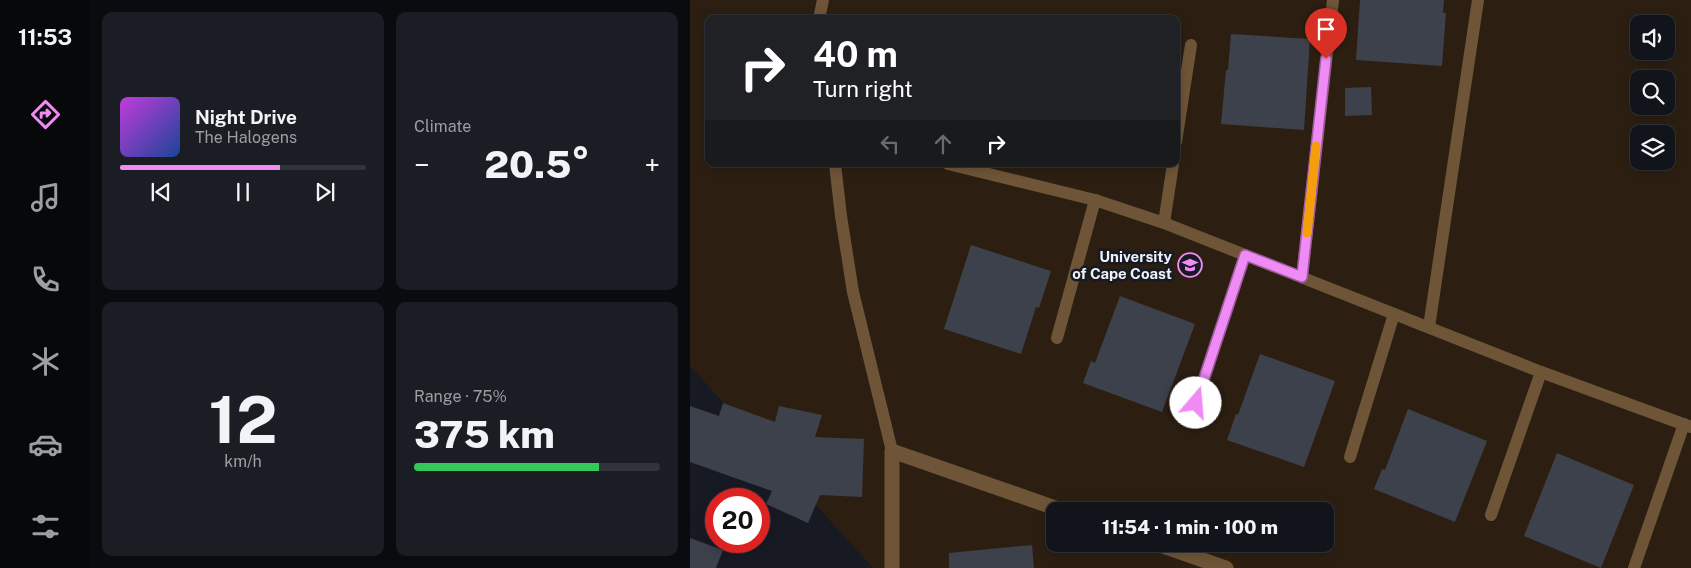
<!DOCTYPE html>
<html lang="en">
<head>
<meta charset="utf-8">
<style>
  :root { --surface:#11141a; --page:#1a1d23; --text:#f1f3f6; --muted:#9c9ea2; --line:#303339; --accent:#f08bf6 }
  body { margin:0; font-family:"Public Sans",sans-serif; background:var(--page); color:var(--text); height:100vh; display:flex; flex-direction:column; font-size:19px; white-space:nowrap }
  * { box-sizing:border-box; margin:0 }
  p { font-size:16px; color:var(--muted) }
  .icon { flex:none; width:28px; height:28px; fill:none; stroke:currentColor; stroke-width:2; stroke-linecap:round; stroke-linejoin:round }
  .map { position:relative; flex:1; overflow:hidden }
  .drawer { display:flex; flex-direction:column; gap:12px; padding:12px; background:#090b0e; width:600px }
  .drawer>* { flex:none }
  .guide { position:absolute; left:15px; top:15px; width:475px; height:152px; border-radius:10px; box-shadow:0 2px 12px #0003,0 0 0 1px var(--line); background:#202124; color:#fff; overflow:hidden }
  .buttons { position:absolute; left:940px; top:15px; display:grid; gap:10px }
  .buttons a { display:grid; place-items:center; width:45px; height:45px; border-radius:10px; background:var(--surface); box-shadow:0 2px 12px #0003,0 0 0 1px var(--line); font-size:25px }
  .speed { position:absolute; left:15px; top:488px; display:flex; gap:10px; font-size:25px; font-weight:700; text-align:center }
  .speed>* { display:grid; place-content:center; width:65px; height:65px; border-radius:50%; background:var(--surface); box-shadow:0 2px 12px #0003,0 0 0 1px var(--line); line-height:1 }
  .speed .limit { border:8px solid #d22; background:#fff; color:#111 }
  .pin { position:absolute; display:grid; place-items:center; width:42px; height:42px; color:#fff; margin:-51px -21px; border-radius:50% 50% 50% 0; rotate:-45deg; box-shadow:0 0 5px #0007 }
  .pin .icon { rotate:45deg }
  .me { position:absolute; width:55px; margin:-28px; rotate:18deg; stroke-linejoin:round; filter:drop-shadow(0 0 4px #0008) }
  .turn { display:flex; align-items:center; gap:18px; height:105px; padding:0 25px; font-size:22px }
  .turn .icon { width:65px; height:65px; stroke-width:2.5 }
  .turn b { display:block; font-size:35px; line-height:42px }
  .lanes { display:flex; align-items:center; height:48px; padding:0 25px; background:#0003; justify-content:center; gap:25px; direction:ltr }
  .lanes .off { opacity:.35 }
  .big { font-size:38px; font-weight:800; line-height:1.1 }
  .drawer .tile { flex:1; display:flex; flex-direction:column; justify-content:center; gap:8px; min-width:0; padding:0 18px; border-radius:10px; background:var(--page) }
  .drawer .dial { align-items:center; gap:0 }
  .dial b { font-size:65px; line-height:1 }
  .song { display:flex; align-items:center; gap:15px }
  .cover { width:60px; height:60px; border-radius:8px; background:linear-gradient(135deg,hsl(290 70% 55%),hsl(220 70% 35%)) }
  .played { height:5px; border-radius:2px; background:linear-gradient(90deg,var(--accent) 65%,var(--line) 65%) }
  .keys { display:flex; justify-content:space-around; direction:ltr }
  .heat { display:flex; justify-content:space-between; align-items:center; font-size:28px; direction:ltr }
  .charge { height:8px; border-radius:4px; background:linear-gradient(90deg,#34c759 75%,var(--line) 0) }
  .drawer .tiles { flex:1; display:grid; gap:12px; grid-template-columns:repeat(2,1fr) }
  .trip { position:absolute; left:356px; top:502px; width:288px; height:50px; border-radius:10px; background:var(--surface); box-shadow:0 2px 12px #0003,0 0 0 1px var(--line); font-weight:800; line-height:50px; text-align:center }
  main { display:flex; flex:1; min-height:0 }
  .dock { display:flex; flex-direction:column; width:90px; justify-content:space-around; align-items:center; background:#07080a; color:var(--muted) }
  .dock .icon { width:35px; height:35px }
  .dock .active { color:var(--accent) }
  .dock b { font-size:22px; color:var(--text) }
  .map>svg:first-child { display:block }
  .education { fill:#2c1f12; fill-rule:evenodd }
  .building { fill:#3d414b }
  .lines { fill:none; stroke-linecap:round; stroke-linejoin:round }
  .lane { stroke:#6f5537; stroke-width:12 }
  .street { stroke:#6f5537; stroke-width:15 }
  .route-casing { stroke:#9c5aa0; stroke-width:12 }
  .route { stroke:#f08bf6; stroke-width:9 }
  .slow { stroke:#f59e0b; stroke-width:9 }
  .labels { text-anchor:middle; dominant-baseline:central; stroke-width:5; stroke-linejoin:round; paint-order:stroke }
  .poi-label { font-size:15px; font-weight:bold; fill:#f0f2f9; stroke:#171a23; text-anchor:end }
</style>
</head>
<body>
<main>
<nav class="dock">
<b>11:53</b>
<svg class="icon active" aria-label="directions" viewBox="0 0 24 24"><path d="M12 3l9 9-9 9-9-9zM9 14v-3h6M13 9l2 2-2 2"/></svg>
<svg class="icon" aria-label="music" viewBox="0 0 24 24"><path d="M9 18V5l10-2v13"/><circle cx="6" cy="18" r="3"/><circle cx="16" cy="16" r="3"/></svg>
<svg class="icon" aria-label="phone" viewBox="0 0 24 24"><path d="M5 4h4l2 5-3 2q2 4 5 5l2-3 5 2v4C11 20 4 13 5 4z"/></svg>
<svg class="icon" aria-label="climate" viewBox="0 0 24 24"><path d="M12 3v18M4 7l16 10M4 17L20 7"/></svg>
<svg class="icon" aria-label="car" viewBox="0 0 24 24"><path d="M5 17H2v-5l4-1 3-4h7l3 4 3 1v5h-3M9 17h6M6 11h13"/><circle cx="7" cy="17" r="2"/><circle cx="17" cy="17" r="2"/></svg>
<svg class="icon" aria-label="filters" viewBox="0 0 24 24"><path d="M4 7h16M4 17h16"/><circle cx="9" cy="7" r="2"/><circle cx="15" cy="17" r="2"/></svg>
</nav>
<section class="drawer">
<div class="tiles">
<div class="tile">
<div class="song"><i class="cover"></i><div><b>Night Drive</b><p>The Halogens</p></div></div>
<div class="played"></div>
<div class="keys"><svg class="icon" aria-label="previous" viewBox="0 0 24 24"><path d="M18 5L8 12l10 7zM5 5v14"/></svg><svg class="icon" aria-label="pause" viewBox="0 0 24 24"><path d="M8 5v14M16 5v14"/></svg><svg class="icon" aria-label="next" viewBox="0 0 24 24"><path d="M6 5l10 7-10 7zM19 5v14"/></svg></div>
</div>
<div class="tile"><p>Climate</p>
<div class="heat"><a>−</a><b class="big">20.5°</b><a>+</a></div>
</div>
<div class="tile dial"><b>12</b><p>km/h</p></div>
<div class="tile"><p>Range · 75%</p><b class="big">375 km</b><div class="charge"></div></div>
</div>
</section>
<div class="map">
<svg width="1001" height="568" viewBox="0 0 1001 568">
  <rect width="100%" height="100%" fill="#171a23"/>
  <!-- education -->
  <path class="education" d="M0,0H1001V568H183L0,366ZM19,19H486V164H19ZM949,24H976V51H949ZM949,79H976V106H949ZM949,134H976V161H949ZM365,511H635V544H365Z"/>
  <!-- building -->
  <g class="building">
    <polygon points="670,0 754,0 753,13 756,13 752,66 666,60"/>
    <polygon points="541,34 620,39 614,130 531,124 536,70 538,70"/>
    <polygon points="681,87 682,115 655,116 655,88"/>
    <polygon points="281,245 361,271 349,308 346,307 331,354 254,329"/>
    <polygon points="430,296 505,324 472,412 393,383 401,361 405,363"/>
    <polygon points="570,354 645,381 614,467 537,440 546,414 548,415"/>
    <polygon points="33,403 85,422 89,406 132,415 125,437 174,439 172,497 130,495 118,523 76,504 82,491 0,462 0,406 29,416"/>
    <polygon points="718,409 797,441 765,522 684,489 692,469 695,470"/>
    <polygon points="867,453 944,485 911,568 834,536"/>
    <polygon points="0,538 33,550 26,568 0,568"/>
    <polygon points="342,545 344,568 259,568 259,553"/>
  </g>
  <g class="lines">
    <!-- lane -->
    <g class="lane">
      <polyline points="129,19 133,0"/>
      <polyline points="486,142 501,45"/>
      <polyline points="145,164 151,216 163,292 202,451"/>
      <polyline points="258,164 405,200 474,223 851,372 1001,427"/>
      <polyline points="474,223 483,164"/>
      <polyline points="612,277 643,0"/>
      <polyline points="739,327 788,0"/>
      <polyline points="367,338 405,200"/>
      <polyline points="506,403 555,255"/>
      <polyline points="660,457 704,314"/>
      <polyline points="801,515 851,372"/>
      <polyline points="944,568 994,424"/>
    </g>
    <!-- street -->
    <g class="street">
      <polyline points="467,544 536,568"/>
      <polyline points="202,568 202,451 374,511"/>
    </g>
  </g>
  <g class="lines">
    <!-- route casing -->
    <g class="route-casing">
      <polyline id="route" points="506,403 555,255 612,277 636,59"/>
    </g>
    <!-- route -->
    <use href="#route" class="route"/>
    <!-- slow -->
    <polyline class="slow" points="617,233 626,146"/>
  </g>
  <!-- icons -->
  <defs>
    <g id="university-ring" transform="scale(1.25)"><circle r="9.5" fill="#171a23" stroke="#f08bf6" stroke-width="1.5"/><path d="M0-5L7-2L0 1L-7-2ZM-4 1L0 2.5L4 1V4Q0 6-4 4Z" fill="#f08bf6"/></g>
  </defs>
  <g fill-rule="evenodd">
    <use href="#university-ring" x="500" y="265"/>
  </g>
  <g class="labels">
    <!-- poi labels -->
    <g class="poi-label">
      <text x="482" y="256">University<tspan x="482" dy="17">of Cape Coast</tspan></text>
    </g>
  </g>
</svg>
<div class="buttons">
<a><svg class="icon" aria-label="sound" viewBox="0 0 24 24"><path d="M4 9h4l5-4v14l-5-4H4zM17 9q2 3 0 6"/></svg></a>
<a><svg class="icon" aria-label="search" viewBox="0 0 24 24"><circle cx="10" cy="10" r="6"/><path d="M15 15l6 6"/></svg></a>
<a><svg class="icon" aria-label="layers" viewBox="0 0 24 24"><path d="M12 4l9 5-9 5-9-5zM3 14l9 5 9-5"/></svg></a>
</div>
<div class="speed"><div class="limit">20</div></div>
<div class="pin" style="left:636px;top:59px;background:#d93025"><svg class="icon" aria-label="arrive" viewBox="0 0 24 24"><path d="M6 21V4h12l-3 4 3 4H6"/></svg></div>
<svg class="me" style="left:506px;top:403px" viewBox="-20 -20 40 40"><circle r="19" fill="#fff"/><path d="M0-13L10 11 0 6-10 11z" fill="#f08bf6"/></svg>
<div class="trip">11:54 · 1 min · 100 m</div>
<div class="guide">
<div class="turn"><svg class="icon" aria-label="right" viewBox="0 0 24 24"><path d="M7 20v-9h11M14 6l5 5-5 5"/></svg><div><b>40 m</b>Turn right</div></div>
<div class="lanes"><svg class="icon off" aria-label="left" viewBox="0 0 24 24"><path d="M17 20v-9H6M10 6l-5 5 5 5"/></svg><svg class="icon off" aria-label="ahead" viewBox="0 0 24 24"><path d="M12 20V5M6 11l6-6 6 6"/></svg><svg class="icon" aria-label="right" viewBox="0 0 24 24"><path d="M7 20v-9h11M14 6l5 5-5 5"/></svg></div>
</div>
</div>
</main>
</body>
</html>
